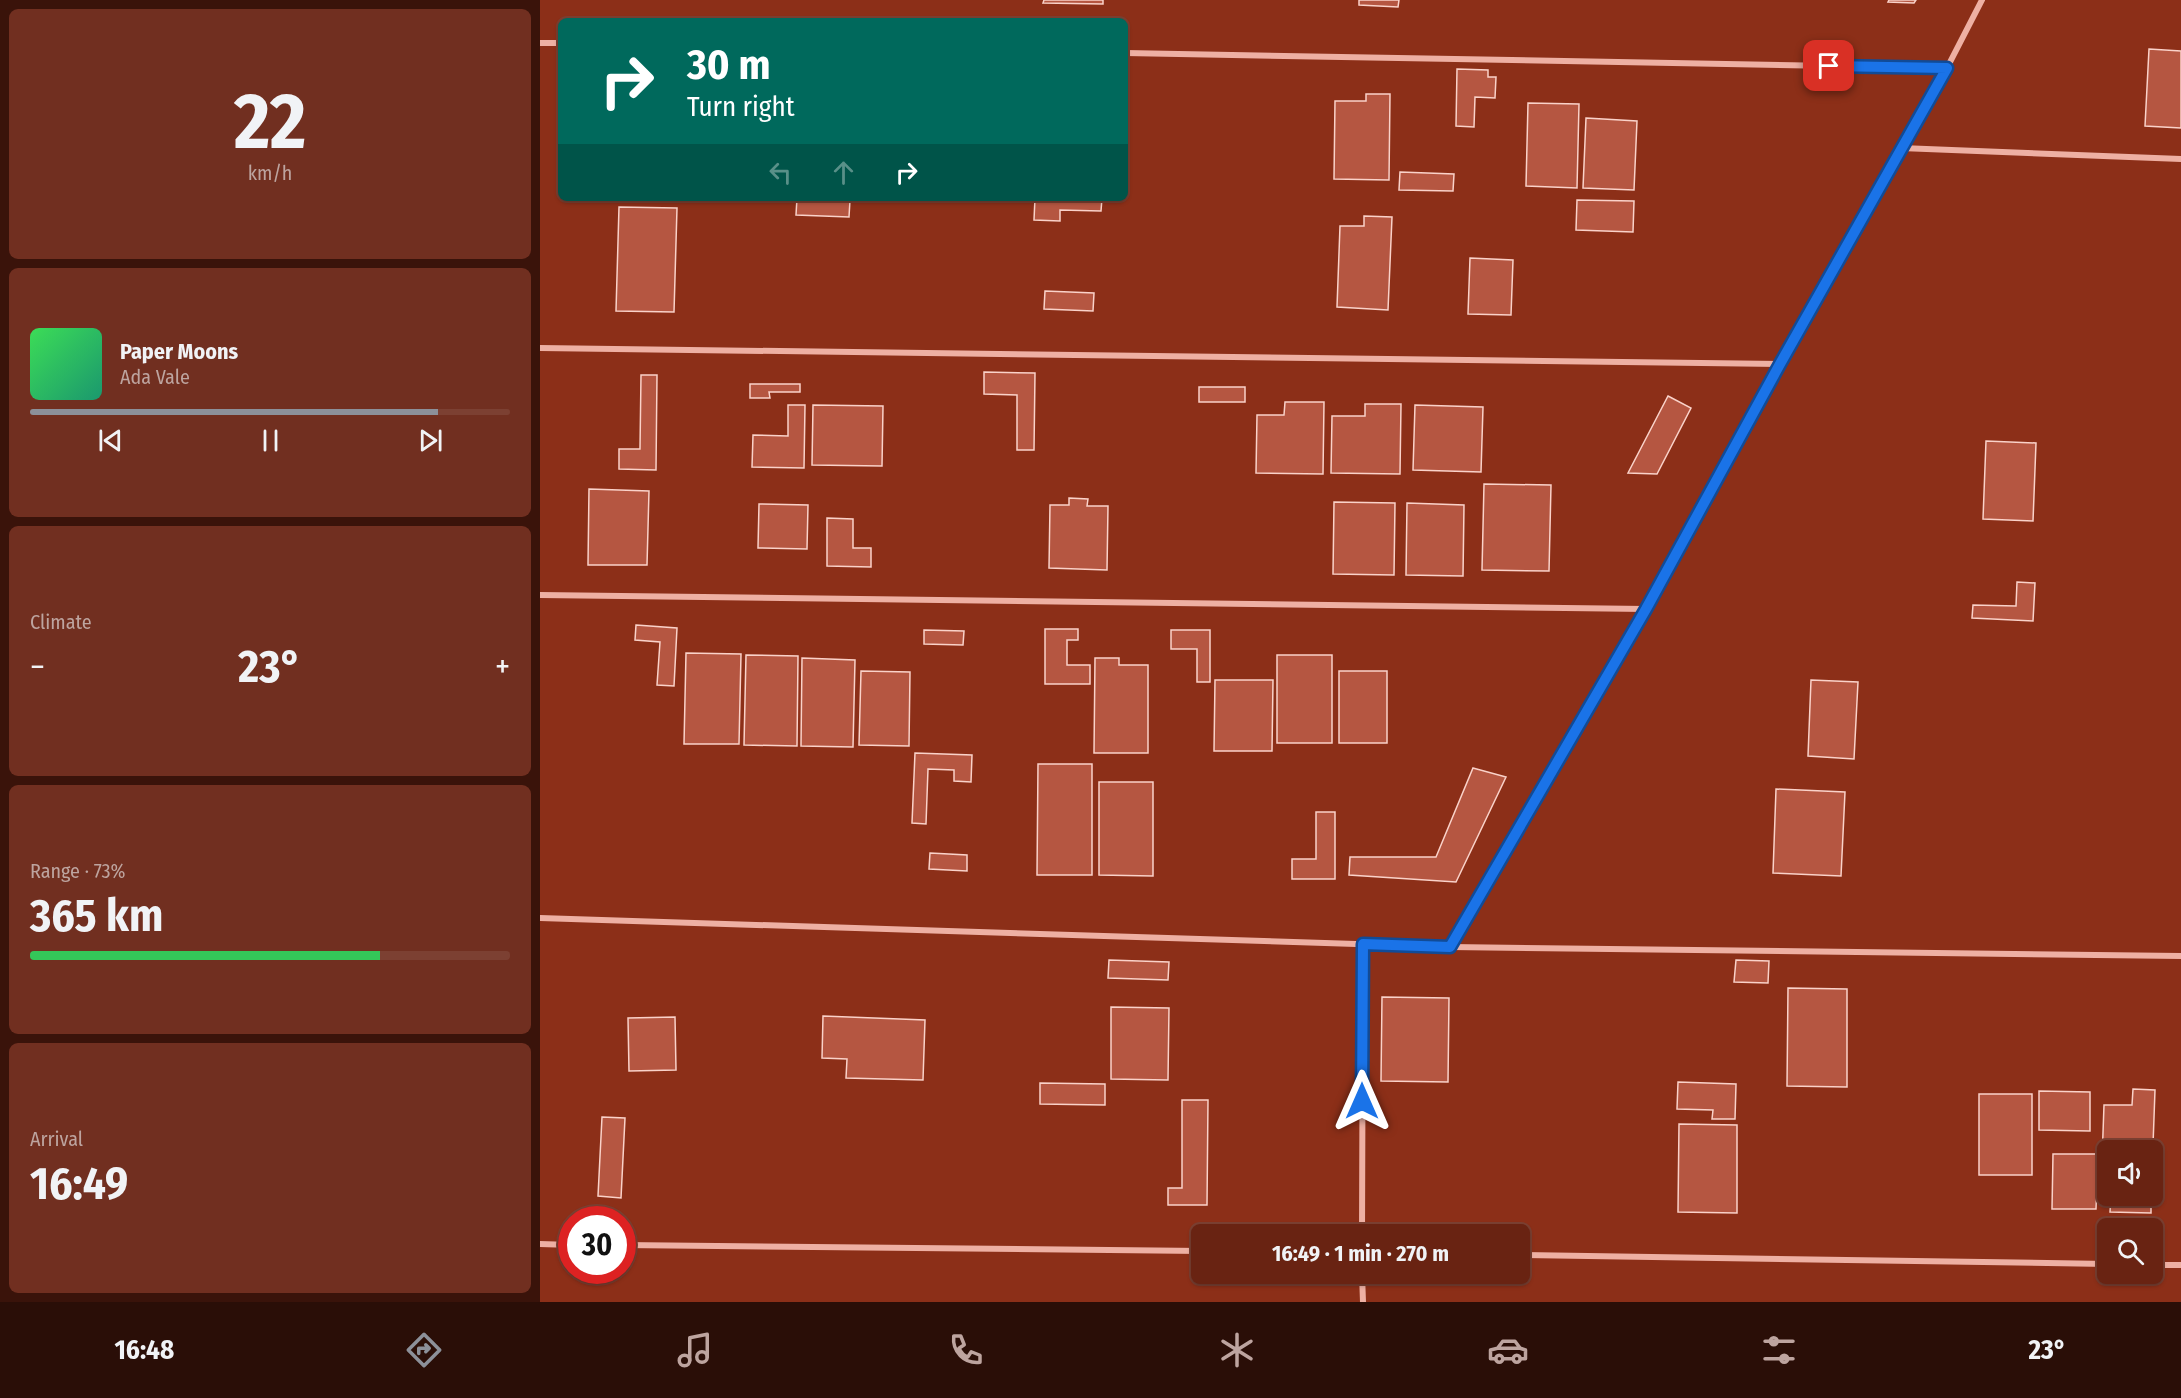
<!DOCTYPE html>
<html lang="en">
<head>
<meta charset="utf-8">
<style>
  :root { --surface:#692312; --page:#712f20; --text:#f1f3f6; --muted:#bda49f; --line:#7c4032; --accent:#8c9099 }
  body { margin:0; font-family:"Fira Sans Condensed",sans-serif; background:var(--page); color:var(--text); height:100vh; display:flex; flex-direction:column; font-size:22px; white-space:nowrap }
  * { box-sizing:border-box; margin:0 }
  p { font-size:20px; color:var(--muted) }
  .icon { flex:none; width:33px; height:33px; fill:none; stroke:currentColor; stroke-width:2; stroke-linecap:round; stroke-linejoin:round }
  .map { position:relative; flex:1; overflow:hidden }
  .details { display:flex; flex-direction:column; gap:9px; padding:9px; background:#3a130a; width:540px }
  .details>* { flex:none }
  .hud { position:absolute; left:18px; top:18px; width:570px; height:183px; border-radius:9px; box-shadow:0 2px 4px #0004,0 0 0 2px var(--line); background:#00695c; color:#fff; overflow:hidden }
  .tools { position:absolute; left:1557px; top:1140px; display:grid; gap:12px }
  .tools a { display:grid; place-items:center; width:66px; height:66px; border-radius:9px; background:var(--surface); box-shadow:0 2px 4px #0004,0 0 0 2px var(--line); font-size:30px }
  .speed { position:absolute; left:18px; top:1206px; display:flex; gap:12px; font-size:30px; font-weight:700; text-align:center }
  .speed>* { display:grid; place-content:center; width:78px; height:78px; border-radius:50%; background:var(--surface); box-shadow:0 2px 4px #0004,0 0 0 2px var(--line); line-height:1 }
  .speed .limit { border:9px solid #d22; background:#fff; color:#111 }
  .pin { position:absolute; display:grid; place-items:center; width:51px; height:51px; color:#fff; margin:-26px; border-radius:12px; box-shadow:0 3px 9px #0006 }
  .me { position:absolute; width:66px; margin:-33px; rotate:0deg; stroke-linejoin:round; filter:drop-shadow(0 0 4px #0008) }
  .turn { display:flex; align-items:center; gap:21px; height:126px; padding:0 30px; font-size:27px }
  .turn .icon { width:78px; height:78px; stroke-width:2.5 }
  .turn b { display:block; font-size:42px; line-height:51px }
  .lanes { display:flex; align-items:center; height:57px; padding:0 30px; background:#0003; justify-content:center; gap:30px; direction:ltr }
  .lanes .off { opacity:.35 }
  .big { font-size:45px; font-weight:700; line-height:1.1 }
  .details .card { flex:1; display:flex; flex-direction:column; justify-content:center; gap:9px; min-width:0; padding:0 21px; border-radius:9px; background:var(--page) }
  .details .dial { align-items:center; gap:0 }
  .dial b { font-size:78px; line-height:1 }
  .song { display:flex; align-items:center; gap:18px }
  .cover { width:72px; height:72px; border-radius:9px; background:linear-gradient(135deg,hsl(130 70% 55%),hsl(160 70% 35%)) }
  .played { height:6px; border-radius:3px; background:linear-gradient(90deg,var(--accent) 85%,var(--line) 85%) }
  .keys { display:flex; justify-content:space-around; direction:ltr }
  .heat { display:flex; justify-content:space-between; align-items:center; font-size:33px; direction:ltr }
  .charge { height:9px; border-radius:4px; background:linear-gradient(90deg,#34c759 73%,var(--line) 0) }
  .trip { position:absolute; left:651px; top:1224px; width:339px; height:60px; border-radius:9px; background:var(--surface); box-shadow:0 2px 4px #0004,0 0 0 2px var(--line); font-weight:700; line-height:60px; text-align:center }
  .tab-bar { display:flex; height:96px; justify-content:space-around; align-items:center; background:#2a0e07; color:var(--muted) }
  .tab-bar .icon { width:42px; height:42px }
  .tab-bar .current { color:var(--accent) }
  .tab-bar b { font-size:27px; color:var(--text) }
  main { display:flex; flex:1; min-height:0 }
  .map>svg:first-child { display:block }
  .building { fill:#b55641; stroke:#fad2c9; stroke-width:1.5 }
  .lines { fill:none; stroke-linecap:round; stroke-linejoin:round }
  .street { stroke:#eeb0a3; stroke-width:6 }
  .route-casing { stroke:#114b97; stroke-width:15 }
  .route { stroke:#1a73e8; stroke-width:10 }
</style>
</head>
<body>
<main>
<section class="details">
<div class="card dial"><b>22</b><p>km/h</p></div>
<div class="card">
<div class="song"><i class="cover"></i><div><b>Paper Moons</b><p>Ada Vale</p></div></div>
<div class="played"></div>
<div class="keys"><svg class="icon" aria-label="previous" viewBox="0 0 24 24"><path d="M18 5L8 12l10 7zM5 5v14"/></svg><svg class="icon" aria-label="pause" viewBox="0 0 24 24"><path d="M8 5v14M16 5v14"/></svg><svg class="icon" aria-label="next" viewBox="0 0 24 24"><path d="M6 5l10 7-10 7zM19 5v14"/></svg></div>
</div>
<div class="card"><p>Climate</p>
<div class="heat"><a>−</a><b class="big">23°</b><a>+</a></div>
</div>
<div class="card"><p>Range · 73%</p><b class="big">365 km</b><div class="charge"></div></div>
<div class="card"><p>Arrival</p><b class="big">16:49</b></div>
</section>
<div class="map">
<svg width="1641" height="1302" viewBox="0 0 1641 1302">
  <rect width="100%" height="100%" fill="#8c2f18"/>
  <!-- building -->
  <g class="building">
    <polygon points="504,0 563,0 563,4 503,3"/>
    <polygon points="819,0 859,0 858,7 819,5"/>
    <polygon points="1349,0 1376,0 1374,3 1348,2"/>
    <polygon points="1609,49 1641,51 1641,128 1605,126"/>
    <polygon points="917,69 948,70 948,77 956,77 955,98 935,97 934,127 916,126"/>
    <polygon points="826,94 850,94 849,180 794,179 795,101 826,101"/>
    <polygon points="988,103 1039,104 1037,188 986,186"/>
    <polygon points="1046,118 1097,121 1094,190 1043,188"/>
    <polygon points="860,172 914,174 913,191 859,190"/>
    <polygon points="257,198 310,200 309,217 256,215"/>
    <polygon points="495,198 562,198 561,211 520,210 520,221 494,220"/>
    <polygon points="1037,200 1094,201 1093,232 1036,230"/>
    <polygon points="79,207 137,208 134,312 76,311"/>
    <polygon points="824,216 852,217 848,310 797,307 800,226 824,226"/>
    <polygon points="930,258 973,260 971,315 928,314"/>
    <polygon points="505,291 554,293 553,311 504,309"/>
    <polygon points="444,372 495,373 494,450 477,450 477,395 444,394"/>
    <polygon points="101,375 117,375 116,470 79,469 79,449 100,449"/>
    <polygon points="210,384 260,384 260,392 229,392 230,398 210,398"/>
    <rect x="659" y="387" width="46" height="15"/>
    <polygon points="1128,396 1151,408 1117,474 1088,473"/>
    <polygon points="745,402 784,402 783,474 716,473 717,415 744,415"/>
    <polygon points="825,404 861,404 860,474 791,473 792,416 825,416"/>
    <polygon points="248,405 265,405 264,468 212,467 213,435 248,436"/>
    <polygon points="273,405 343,406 342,466 272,465"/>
    <polygon points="875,405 943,407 941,472 873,470"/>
    <polygon points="1446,441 1496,443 1493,521 1443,519"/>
    <polygon points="944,484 1011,485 1009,571 942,570"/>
    <polygon points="49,489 109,491 107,565 48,565"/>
    <polygon points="529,498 548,499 547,506 568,506 567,570 509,568 510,505 529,505"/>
    <polygon points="794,502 855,503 854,575 793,574"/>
    <polygon points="867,503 924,505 923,576 866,575"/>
    <polygon points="219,504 268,505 267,549 218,548"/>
    <polygon points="287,518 313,519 313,548 331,548 331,567 287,566"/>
    <polygon points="1477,582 1495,583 1493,621 1432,618 1433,605 1476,606"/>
    <polygon points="96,625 137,628 134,686 117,685 120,642 95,640"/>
    <polygon points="505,629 538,629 538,640 527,640 527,665 550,665 550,684 505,684"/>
    <polygon points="384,630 424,631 423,645 384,644"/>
    <polygon points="631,630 670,630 670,682 657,682 657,649 631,649"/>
    <polygon points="146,653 201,654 199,744 144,744"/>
    <polygon points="206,655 258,656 257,746 204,745"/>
    <rect x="737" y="655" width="55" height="88"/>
    <polygon points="262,658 315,660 313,747 261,746"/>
    <polygon points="555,658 579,658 579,665 608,665 608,753 554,753"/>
    <polygon points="321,671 370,672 369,746 319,745"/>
    <rect x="799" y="671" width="48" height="72"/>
    <polygon points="675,680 733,680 732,751 674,751"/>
    <polygon points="1271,680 1318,682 1314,759 1268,756"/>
    <polygon points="375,753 432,755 431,782 414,781 414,770 388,769 386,824 372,823"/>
    <polygon points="498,764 552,764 552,875 497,875"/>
    <polygon points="933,768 966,777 916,882 809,875 810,857 896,857"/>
    <polygon points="559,782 613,782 613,876 559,875"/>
    <polygon points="1236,789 1305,792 1301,876 1233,873"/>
    <polygon points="776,812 795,812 795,879 752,879 752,859 776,859"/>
    <polygon points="390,853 427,855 427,871 389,869"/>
    <polygon points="569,960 629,962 628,980 568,978"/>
    <polygon points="1196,960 1229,961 1228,983 1194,982"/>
    <polygon points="1248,988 1307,989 1307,1087 1247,1086"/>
    <polygon points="842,997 909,998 908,1082 841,1081"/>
    <polygon points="571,1007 629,1008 628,1080 571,1079"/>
    <polygon points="283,1016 385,1020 383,1080 306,1078 307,1059 282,1058"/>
    <polygon points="135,1017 136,1070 89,1071 88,1018"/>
    <polygon points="1138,1082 1196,1084 1195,1119 1172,1119 1173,1110 1137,1109"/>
    <polygon points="500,1083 565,1084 565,1105 500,1104"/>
    <polygon points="1593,1089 1615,1090 1612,1173 1612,1150 1568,1150 1568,1161 1562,1161 1564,1105 1592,1105"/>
    <polygon points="1499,1091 1550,1092 1550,1131 1499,1130"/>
    <rect x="1439" y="1094" width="53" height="81"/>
    <polygon points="642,1100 668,1100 667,1205 628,1205 628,1188 642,1188"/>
    <polygon points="62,1117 85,1118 81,1198 58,1196"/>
    <polygon points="1139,1124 1197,1125 1197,1213 1138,1212"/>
    <polygon points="1513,1154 1558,1154 1556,1209 1512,1209"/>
    <polygon points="1571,1196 1611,1196 1611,1213 1570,1212"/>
  </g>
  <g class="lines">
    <!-- street -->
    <g class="street">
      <polyline points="0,43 21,43"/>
      <polyline points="585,53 1407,68"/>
      <polyline points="1361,148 1641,159"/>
      <polyline points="0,348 1240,364"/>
      <polyline points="0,595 1106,609"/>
      <polyline points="0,918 910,947 1641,956"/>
      <polyline points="910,947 1106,609 1240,364 1407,68 1442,0"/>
      <polyline points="822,1234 823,944"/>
      <polyline points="0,1244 32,1245"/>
      <polyline points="82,1245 662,1251"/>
      <polyline points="980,1255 1568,1264"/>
      <polyline points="1612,1265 1641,1265"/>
      <polyline points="822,1274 823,1302"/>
    </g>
  </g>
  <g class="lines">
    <!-- route casing -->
    <g class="route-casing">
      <polyline id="route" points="822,1101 823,944 910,947 1106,609 1240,364 1407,68 1289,66"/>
    </g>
    <!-- route -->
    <use href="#route" class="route"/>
  </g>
</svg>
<div class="tools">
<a><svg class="icon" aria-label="sound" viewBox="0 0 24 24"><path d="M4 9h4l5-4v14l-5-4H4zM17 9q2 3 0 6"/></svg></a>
<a><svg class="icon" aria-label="search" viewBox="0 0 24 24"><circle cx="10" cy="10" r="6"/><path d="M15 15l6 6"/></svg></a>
</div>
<div class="speed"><div class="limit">30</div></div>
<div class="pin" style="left:1289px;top:66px;background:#d93025"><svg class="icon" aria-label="arrive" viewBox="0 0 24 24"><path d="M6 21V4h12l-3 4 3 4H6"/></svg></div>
<svg class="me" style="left:822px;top:1101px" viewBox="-20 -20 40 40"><path d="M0-17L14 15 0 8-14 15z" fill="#1a73e8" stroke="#fff" stroke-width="4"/></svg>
<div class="trip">16:49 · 1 min · 270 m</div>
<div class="hud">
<div class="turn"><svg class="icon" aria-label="right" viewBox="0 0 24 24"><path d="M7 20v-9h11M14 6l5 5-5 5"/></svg><div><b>30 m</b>Turn right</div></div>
<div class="lanes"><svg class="icon off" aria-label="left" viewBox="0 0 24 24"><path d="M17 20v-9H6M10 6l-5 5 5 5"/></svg><svg class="icon off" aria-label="ahead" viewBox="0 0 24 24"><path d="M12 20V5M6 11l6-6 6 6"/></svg><svg class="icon" aria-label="right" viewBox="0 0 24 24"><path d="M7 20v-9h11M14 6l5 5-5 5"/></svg></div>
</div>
</div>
</main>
<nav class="tab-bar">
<b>16:48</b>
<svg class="icon current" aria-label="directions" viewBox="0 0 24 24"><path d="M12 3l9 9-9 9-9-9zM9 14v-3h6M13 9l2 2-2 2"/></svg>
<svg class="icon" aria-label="music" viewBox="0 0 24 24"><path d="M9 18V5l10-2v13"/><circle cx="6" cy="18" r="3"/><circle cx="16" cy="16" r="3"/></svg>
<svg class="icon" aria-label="phone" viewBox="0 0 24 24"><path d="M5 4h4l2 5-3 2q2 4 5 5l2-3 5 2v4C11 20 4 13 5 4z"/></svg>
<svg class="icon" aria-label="climate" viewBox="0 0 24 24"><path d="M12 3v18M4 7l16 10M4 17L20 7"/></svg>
<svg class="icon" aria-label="car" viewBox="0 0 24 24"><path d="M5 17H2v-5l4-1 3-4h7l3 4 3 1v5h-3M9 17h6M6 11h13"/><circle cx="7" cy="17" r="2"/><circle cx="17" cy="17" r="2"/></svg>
<svg class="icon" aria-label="filters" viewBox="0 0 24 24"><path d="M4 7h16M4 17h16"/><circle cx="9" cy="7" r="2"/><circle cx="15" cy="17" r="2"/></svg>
<b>23°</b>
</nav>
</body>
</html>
